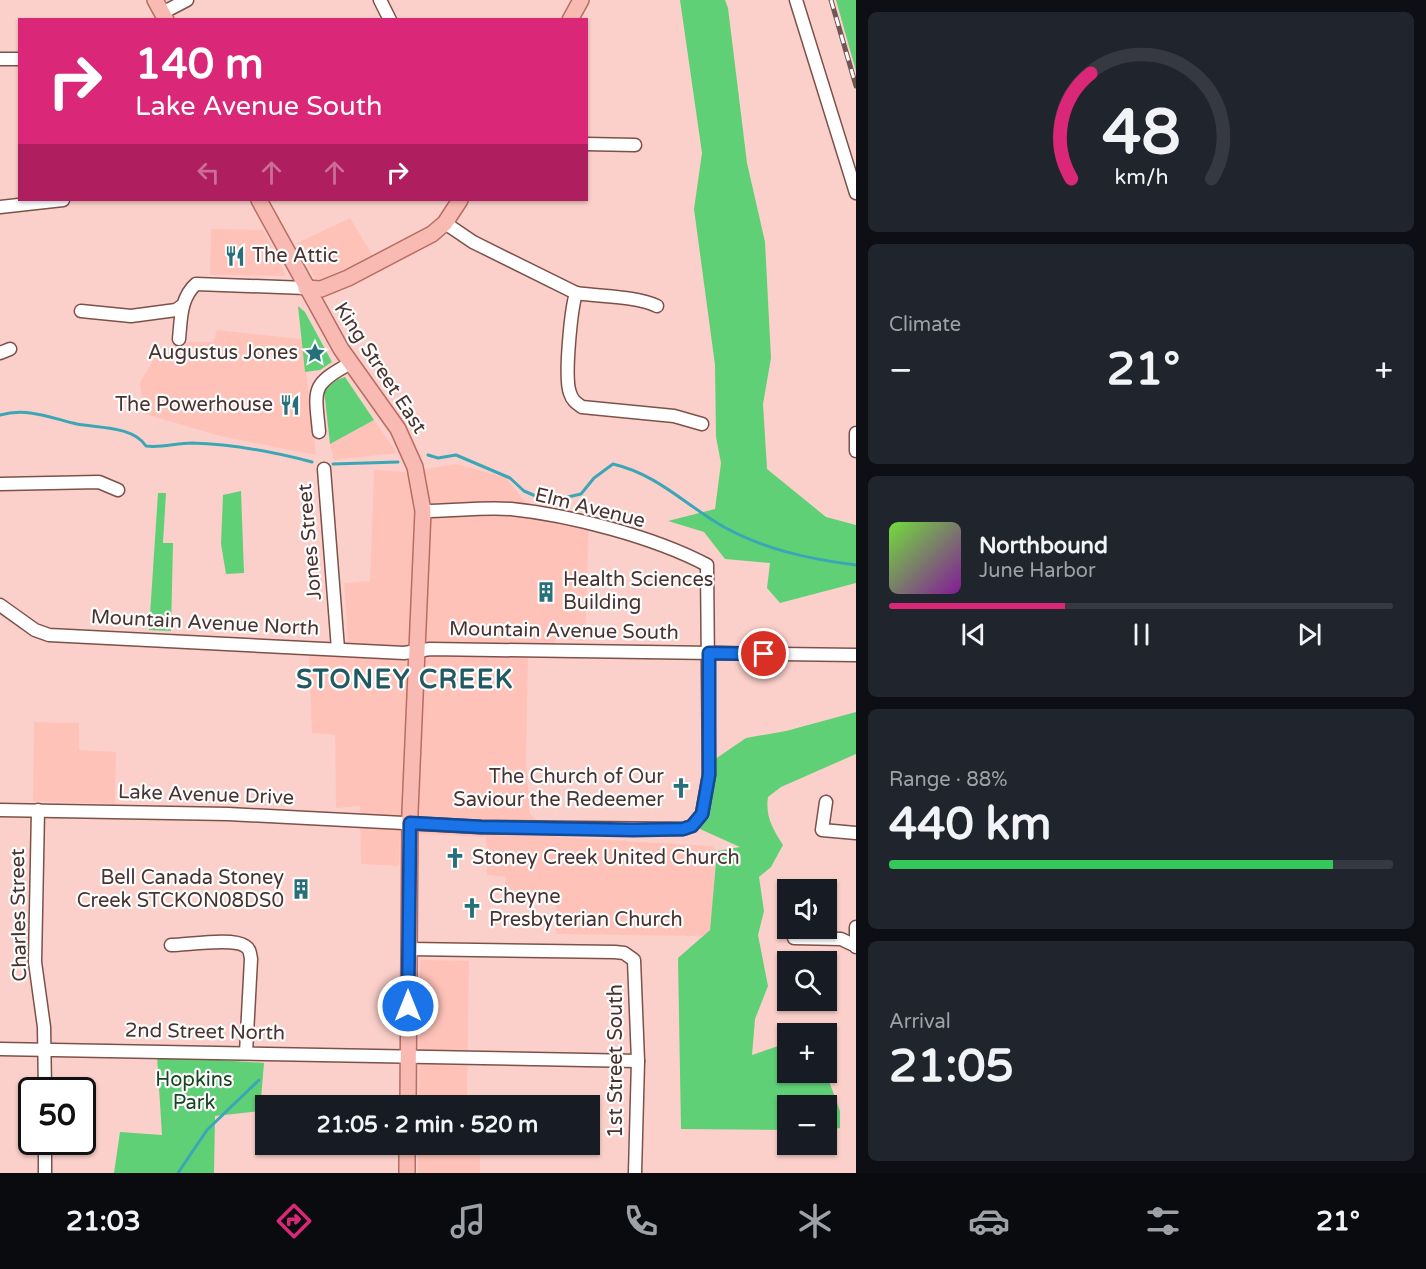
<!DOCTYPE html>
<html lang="en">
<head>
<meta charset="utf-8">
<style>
  :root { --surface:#171b24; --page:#20242c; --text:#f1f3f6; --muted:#9ea1a6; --line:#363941; --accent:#db2777 }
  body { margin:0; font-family:"Varela Round",sans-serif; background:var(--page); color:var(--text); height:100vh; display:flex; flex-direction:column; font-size:22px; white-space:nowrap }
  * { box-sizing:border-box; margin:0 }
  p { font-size:20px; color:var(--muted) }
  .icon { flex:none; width:33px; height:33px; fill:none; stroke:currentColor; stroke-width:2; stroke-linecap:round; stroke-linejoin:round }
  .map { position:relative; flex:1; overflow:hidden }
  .details { display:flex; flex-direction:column; gap:12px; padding:12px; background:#0d0f14; width:570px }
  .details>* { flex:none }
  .hud { position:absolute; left:18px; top:18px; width:570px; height:183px; border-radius:0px; box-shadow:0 2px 4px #0004; background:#db2777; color:#fff; overflow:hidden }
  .controls { position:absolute; left:777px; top:879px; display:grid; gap:12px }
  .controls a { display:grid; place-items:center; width:60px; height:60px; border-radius:0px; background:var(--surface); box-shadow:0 2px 4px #0004; font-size:30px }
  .speed { position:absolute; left:18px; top:1077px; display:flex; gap:12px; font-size:30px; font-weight:700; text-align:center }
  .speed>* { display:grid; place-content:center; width:78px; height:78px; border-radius:50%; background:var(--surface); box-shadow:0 2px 4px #0004; line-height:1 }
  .speed .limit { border:3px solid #111; border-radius:9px; background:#fff; color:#111 }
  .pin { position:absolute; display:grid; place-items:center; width:51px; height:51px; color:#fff; margin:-26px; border:3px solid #fff; border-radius:50%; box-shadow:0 2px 6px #0007 }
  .me { position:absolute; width:66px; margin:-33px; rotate:0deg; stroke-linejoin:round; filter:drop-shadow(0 0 4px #0008) }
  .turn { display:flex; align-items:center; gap:21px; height:126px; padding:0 18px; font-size:27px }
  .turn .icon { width:78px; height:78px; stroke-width:2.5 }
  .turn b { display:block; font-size:42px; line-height:51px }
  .lanes { display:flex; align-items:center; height:57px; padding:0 18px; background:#0003; justify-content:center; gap:30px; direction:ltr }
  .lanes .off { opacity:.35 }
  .big { font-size:45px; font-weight:700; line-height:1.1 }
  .details .tile { flex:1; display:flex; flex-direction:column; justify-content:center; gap:9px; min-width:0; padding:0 21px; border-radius:9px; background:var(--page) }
  .details .dial { align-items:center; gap:0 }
  .dial svg { height:156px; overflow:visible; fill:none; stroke:var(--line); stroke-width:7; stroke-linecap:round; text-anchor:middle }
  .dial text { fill:var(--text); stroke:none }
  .song { display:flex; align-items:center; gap:18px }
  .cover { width:72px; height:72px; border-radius:9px; background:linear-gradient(135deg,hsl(100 70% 55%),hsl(290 70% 35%)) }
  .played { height:6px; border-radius:3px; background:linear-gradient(90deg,var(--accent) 35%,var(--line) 35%) }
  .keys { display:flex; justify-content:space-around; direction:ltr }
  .heat { display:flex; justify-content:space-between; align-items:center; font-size:33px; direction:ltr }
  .charge { height:9px; border-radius:4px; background:linear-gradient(90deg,#34c759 88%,var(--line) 0) }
  .trip { position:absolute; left:255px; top:1095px; width:345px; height:60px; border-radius:0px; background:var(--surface); box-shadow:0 2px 4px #0004; font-weight:700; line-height:60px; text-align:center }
  .dock { display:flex; height:96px; justify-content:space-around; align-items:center; background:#090b0e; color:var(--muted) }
  .dock .icon { width:42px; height:42px }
  .dock .active { color:var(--accent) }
  .dock b { font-size:27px; color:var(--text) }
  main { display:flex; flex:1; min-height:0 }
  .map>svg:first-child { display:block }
  .built { fill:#ffc2b9 }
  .green { fill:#60d077 }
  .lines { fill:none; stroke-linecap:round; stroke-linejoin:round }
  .stream { stroke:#3ba7b6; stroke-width:3 }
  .minor-casing { stroke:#7d514a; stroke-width:15 }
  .major-casing { stroke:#b76d63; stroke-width:18 }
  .minor { stroke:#fff; stroke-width:12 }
  .major { stroke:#f8bab2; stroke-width:15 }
  .rail-casing { stroke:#715753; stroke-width:5 }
  .rail { stroke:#fdfdfd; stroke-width:3; stroke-dasharray:9; stroke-linecap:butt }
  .route-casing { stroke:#114b97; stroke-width:15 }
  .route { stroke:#1a73e8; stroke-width:10 }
  .labels { text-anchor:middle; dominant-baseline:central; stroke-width:4.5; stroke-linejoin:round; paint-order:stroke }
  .poi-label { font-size:20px; fill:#483330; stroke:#fdfdfd; text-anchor:start }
  .street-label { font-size:20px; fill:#483330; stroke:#fdfdfd }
  .park-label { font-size:20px; fill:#184522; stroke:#fdfdfd }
  .district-label { font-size:26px; font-weight:bold; letter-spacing:1.5px; fill:#205962; stroke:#fdfdfd }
</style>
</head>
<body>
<main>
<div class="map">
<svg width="856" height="1173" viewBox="0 0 856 1173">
  <rect width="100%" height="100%" fill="#fbd0ca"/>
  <!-- built -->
  <g class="built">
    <polygon points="350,218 373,256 326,281 315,278 297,243"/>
    <polygon points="211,229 263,230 286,276 210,275"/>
    <polygon points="217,330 302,339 316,455 220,436 145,414 140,383 153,360 176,342 213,342"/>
    <polygon points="374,420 397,453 334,460 330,444"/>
    <polygon points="456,464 506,478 526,503 589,517 585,641 555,639 554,657 528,656 526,763 530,814 556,837 712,846 717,851 710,930 703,936 556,934 556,892 503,893 506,877 487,875 486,837 400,833 399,866 361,864 360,806 336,808 335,735 312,733 309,656 348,641 344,583 370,581 374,470 408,472"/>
    <polygon points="34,722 79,723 79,750 116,752 115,804 33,801"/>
    <polygon points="420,960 469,961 467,1105 419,1106"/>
    <rect x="418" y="1145" width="62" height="28"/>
  </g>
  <!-- green -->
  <g class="green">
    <polygon points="680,0 725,0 728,8 747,163 765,242 771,358 763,404 767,469 826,517 856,525 856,583 780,603 767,588 770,563 725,559 704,532 668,521 715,509 721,463 716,437 715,365 694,209 702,153"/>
    <polygon points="836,0 856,0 856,71"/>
    <polygon points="298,306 305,312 332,362 320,370 305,372"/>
    <polygon points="345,377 374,420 330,444 324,390 337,380"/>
    <polygon points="241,491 244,573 226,574 221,544 223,495"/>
    <polygon points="158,493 166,493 163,543 173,543 171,631 149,630"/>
    <path d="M856,712V754L781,787L768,797C765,816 773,829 783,845L771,867L759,877L764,911L758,935L768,986L755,1019L752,1055L787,1043L788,1072L826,1073L840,1111V1128L827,1130L826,1106H788L787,1130L681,1129L678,958L710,930L717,851L740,847L700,829L702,768L746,738L786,731Z"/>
    <polygon points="157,1056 264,1063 260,1111 215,1116 214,1173 114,1173 120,1132 162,1135"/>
  </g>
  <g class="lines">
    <!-- stream -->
    <g class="stream">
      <path d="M0,415C27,407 51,418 77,424C98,428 133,426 146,446C162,448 176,443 192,443C232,444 274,452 312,462"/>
      <path d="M428,455L438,458L456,455L510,478L524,491L538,497L559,499L581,494L594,478L613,464C659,475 685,505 724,527C766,550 809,559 856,565"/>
      <polyline points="333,464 398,462"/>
      <polyline points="178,1173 207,1130 259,1080"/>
    </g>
    <!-- minor casing -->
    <g class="minor-casing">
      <g id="minor">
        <polyline points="380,0 390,20"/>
        <polyline points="796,0 856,193"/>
        <polyline points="162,13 187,0"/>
        <polyline points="0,59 20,59"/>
        <polyline points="586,144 635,145"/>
        <polyline points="0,207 63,200"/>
        <path d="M445,223L473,242L576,293C571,310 564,378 570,393C572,400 576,403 582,407L674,416L702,424"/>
        <path d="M576,293C603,297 635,296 657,306"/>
        <polyline points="81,311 131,316 176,310 183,305"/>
        <path d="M179,339C181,320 180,298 196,284L306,288"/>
        <polyline points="0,353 10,349"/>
        <path d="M319,432C315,389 310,385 351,363"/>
        <polyline points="856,433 856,451"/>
        <polyline points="324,469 338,649"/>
        <polyline points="0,484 99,482 118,490"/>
        <polyline points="0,605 35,630 49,635 404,653 430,649 856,655"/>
        <polyline points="826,802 822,830 856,833"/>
        <path d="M0,810L228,814L481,827L683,829L692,826L702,814L709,775L707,565C654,537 570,515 511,509C482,507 452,511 423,511"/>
        <polyline points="38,810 35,962 44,1027 45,1090"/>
        <polyline points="856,927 856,947"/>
        <polyline points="794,938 841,939 856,946"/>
        <path d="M171,945C187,945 233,937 245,946C250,949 250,953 251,959L246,1053"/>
        <polyline points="409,949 615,952 624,953 634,960 638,1061 635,1173"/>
        <polyline points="0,1049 638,1061"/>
        <polyline points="45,1142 45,1173"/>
      </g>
    </g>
    <!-- major casing -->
    <g class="major-casing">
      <g id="major">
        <polyline points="155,0 166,20"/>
        <polyline points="570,20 581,0"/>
        <polyline points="259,200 341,349 398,429 415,467 423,511 410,812 408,1106"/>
        <polyline points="306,288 321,289 348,278 432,234 445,223 460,200"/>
        <polyline points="407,1173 407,1144"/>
      </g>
    </g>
    <!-- minor -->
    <use href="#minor" class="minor"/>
    <!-- major -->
    <use href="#major" class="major"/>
    <!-- rail casing -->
    <g class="rail-casing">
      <polyline id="rail" points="831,0 856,86"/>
    </g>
    <!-- rail -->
    <use href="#rail" class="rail"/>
  </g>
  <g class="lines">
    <!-- route casing -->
    <g class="route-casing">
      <polyline id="route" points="408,1006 410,823 481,827 633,830 683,829 692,826 702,814 709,775 709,653 764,654"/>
    </g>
    <!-- route -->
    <use href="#route" class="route"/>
  </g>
  <!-- icons -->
  <defs>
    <g id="restaurant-bare" transform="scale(1.62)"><path d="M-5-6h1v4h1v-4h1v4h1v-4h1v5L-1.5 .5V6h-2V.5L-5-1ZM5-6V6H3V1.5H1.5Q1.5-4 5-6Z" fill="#27707a" stroke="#fdfdfd" stroke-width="2.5" paint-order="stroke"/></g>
    <g id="sight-bare" transform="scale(1.62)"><path d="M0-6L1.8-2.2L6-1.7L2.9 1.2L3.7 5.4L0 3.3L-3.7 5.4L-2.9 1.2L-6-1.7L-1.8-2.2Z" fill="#27707a" stroke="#fdfdfd" stroke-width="2.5" paint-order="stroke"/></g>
    <g id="building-bare" transform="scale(1.62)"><path d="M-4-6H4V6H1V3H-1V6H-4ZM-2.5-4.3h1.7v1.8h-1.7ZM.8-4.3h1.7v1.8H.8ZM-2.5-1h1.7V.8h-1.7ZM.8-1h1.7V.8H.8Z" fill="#27707a" stroke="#fdfdfd" stroke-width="2.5" paint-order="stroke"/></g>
    <g id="church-bare" transform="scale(1.62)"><path d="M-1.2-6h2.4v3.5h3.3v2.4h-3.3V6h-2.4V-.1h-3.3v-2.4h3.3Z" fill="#27707a" stroke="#fdfdfd" stroke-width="2.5" paint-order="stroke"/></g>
  </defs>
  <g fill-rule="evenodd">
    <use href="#restaurant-bare" x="235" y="256"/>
    <use href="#sight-bare" x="315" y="353"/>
    <use href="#restaurant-bare" x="290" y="405"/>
    <use href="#building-bare" x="546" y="592"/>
    <use href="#church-bare" x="681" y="788"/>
    <use href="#church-bare" x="455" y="858"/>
    <use href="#building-bare" x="301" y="889"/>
    <use href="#church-bare" x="472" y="908"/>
  </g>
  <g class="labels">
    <!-- poi labels -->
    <g class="poi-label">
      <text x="252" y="256">The Attic</text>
      <text x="298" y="353" text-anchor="end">Augustus Jones</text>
      <text x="273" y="405" text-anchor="end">The Powerhouse</text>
      <text x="563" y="580">Health Sciences<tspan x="563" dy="23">Building</tspan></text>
      <text x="664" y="777" text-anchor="end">The Church of Our<tspan x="664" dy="23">Saviour the Redeemer</tspan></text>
      <text x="472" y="858">Stoney Creek United Church</text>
      <text x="284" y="878" text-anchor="end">Bell Canada Stoney<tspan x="284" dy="23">Creek STCKON08DS0</tspan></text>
      <text x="489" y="897">Cheyne<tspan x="489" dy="23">Presbyterian Church</tspan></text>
    </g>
    <!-- street labels -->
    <g class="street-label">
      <text transform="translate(380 368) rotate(57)">King Street East</text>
      <text transform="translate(590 508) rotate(14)">Elm Avenue</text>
      <text transform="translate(310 542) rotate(-95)">Jones Street</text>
      <text transform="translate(205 623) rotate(3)">Mountain Avenue North</text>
      <text transform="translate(564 631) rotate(1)">Mountain Avenue South</text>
      <text transform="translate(206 795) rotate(2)">Lake Avenue Drive</text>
      <text transform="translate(19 915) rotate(-91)">Charles Street</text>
      <text transform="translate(205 1032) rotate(1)">2nd Street North</text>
      <text transform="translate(616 1061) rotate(-90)">1st Street South</text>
    </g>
    <!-- park labels -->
    <g class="park-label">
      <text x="194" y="1080">Hopkins<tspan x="194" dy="23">Park</tspan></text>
    </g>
    <!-- district labels -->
    <g class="district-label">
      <text x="405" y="679">STONEY CREEK</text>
    </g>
  </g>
</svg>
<div class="controls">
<a><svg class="icon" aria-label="sound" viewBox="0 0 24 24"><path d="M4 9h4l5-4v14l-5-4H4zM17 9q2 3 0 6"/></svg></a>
<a><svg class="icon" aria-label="search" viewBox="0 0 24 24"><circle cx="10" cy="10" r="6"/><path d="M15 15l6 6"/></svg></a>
<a>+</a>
<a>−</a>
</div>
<div class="speed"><div class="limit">50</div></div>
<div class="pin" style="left:764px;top:654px;background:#d93025"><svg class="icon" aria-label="arrive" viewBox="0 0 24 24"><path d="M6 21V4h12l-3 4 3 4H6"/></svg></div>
<svg class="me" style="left:408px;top:1006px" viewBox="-20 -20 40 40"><circle r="17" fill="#1a73e8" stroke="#fff" stroke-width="3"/><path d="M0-11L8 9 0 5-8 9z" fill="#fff"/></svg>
<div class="trip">21:05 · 2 min · 520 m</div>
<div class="hud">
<div class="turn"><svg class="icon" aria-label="right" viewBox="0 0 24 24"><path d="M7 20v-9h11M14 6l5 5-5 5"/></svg><div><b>140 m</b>Lake Avenue South</div></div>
<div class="lanes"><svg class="icon off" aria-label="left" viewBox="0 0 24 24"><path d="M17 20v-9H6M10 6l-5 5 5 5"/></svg><svg class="icon off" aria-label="ahead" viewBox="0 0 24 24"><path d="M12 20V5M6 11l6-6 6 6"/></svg><svg class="icon off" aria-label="ahead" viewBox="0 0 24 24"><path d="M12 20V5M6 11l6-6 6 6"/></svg><svg class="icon" aria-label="right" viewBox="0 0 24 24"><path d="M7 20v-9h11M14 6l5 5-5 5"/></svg></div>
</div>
</div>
<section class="details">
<div class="tile dial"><svg viewBox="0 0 100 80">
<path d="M14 69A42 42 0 1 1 86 69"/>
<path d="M14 69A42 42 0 0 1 24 15" stroke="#db2777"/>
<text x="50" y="56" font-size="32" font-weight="700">48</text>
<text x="50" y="72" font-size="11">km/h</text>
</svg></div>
<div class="tile"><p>Climate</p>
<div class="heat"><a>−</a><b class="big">21°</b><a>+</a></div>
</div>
<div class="tile">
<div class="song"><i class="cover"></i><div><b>Northbound</b><p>June Harbor</p></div></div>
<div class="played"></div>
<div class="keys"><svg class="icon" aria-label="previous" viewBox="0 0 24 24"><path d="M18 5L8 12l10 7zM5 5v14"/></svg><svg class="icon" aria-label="pause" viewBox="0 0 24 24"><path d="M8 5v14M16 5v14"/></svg><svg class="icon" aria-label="next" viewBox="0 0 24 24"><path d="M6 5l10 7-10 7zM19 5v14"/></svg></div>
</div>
<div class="tile"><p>Range · 88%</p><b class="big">440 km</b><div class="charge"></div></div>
<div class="tile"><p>Arrival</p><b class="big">21:05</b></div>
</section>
</main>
<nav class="dock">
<b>21:03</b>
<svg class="icon active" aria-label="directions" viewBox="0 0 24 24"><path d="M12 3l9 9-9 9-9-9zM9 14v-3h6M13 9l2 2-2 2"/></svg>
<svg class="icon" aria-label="music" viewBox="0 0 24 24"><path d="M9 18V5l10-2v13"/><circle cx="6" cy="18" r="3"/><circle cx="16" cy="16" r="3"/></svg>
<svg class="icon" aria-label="phone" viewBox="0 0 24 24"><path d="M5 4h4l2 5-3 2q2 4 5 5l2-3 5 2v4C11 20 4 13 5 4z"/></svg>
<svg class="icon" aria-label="climate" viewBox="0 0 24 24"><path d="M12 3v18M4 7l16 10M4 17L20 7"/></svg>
<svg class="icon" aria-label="car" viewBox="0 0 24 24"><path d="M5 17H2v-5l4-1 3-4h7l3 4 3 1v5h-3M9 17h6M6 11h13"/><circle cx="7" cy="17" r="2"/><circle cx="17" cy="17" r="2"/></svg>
<svg class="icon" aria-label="filters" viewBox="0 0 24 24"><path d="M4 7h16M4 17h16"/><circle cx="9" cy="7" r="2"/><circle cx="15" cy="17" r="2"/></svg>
<b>21°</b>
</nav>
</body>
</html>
